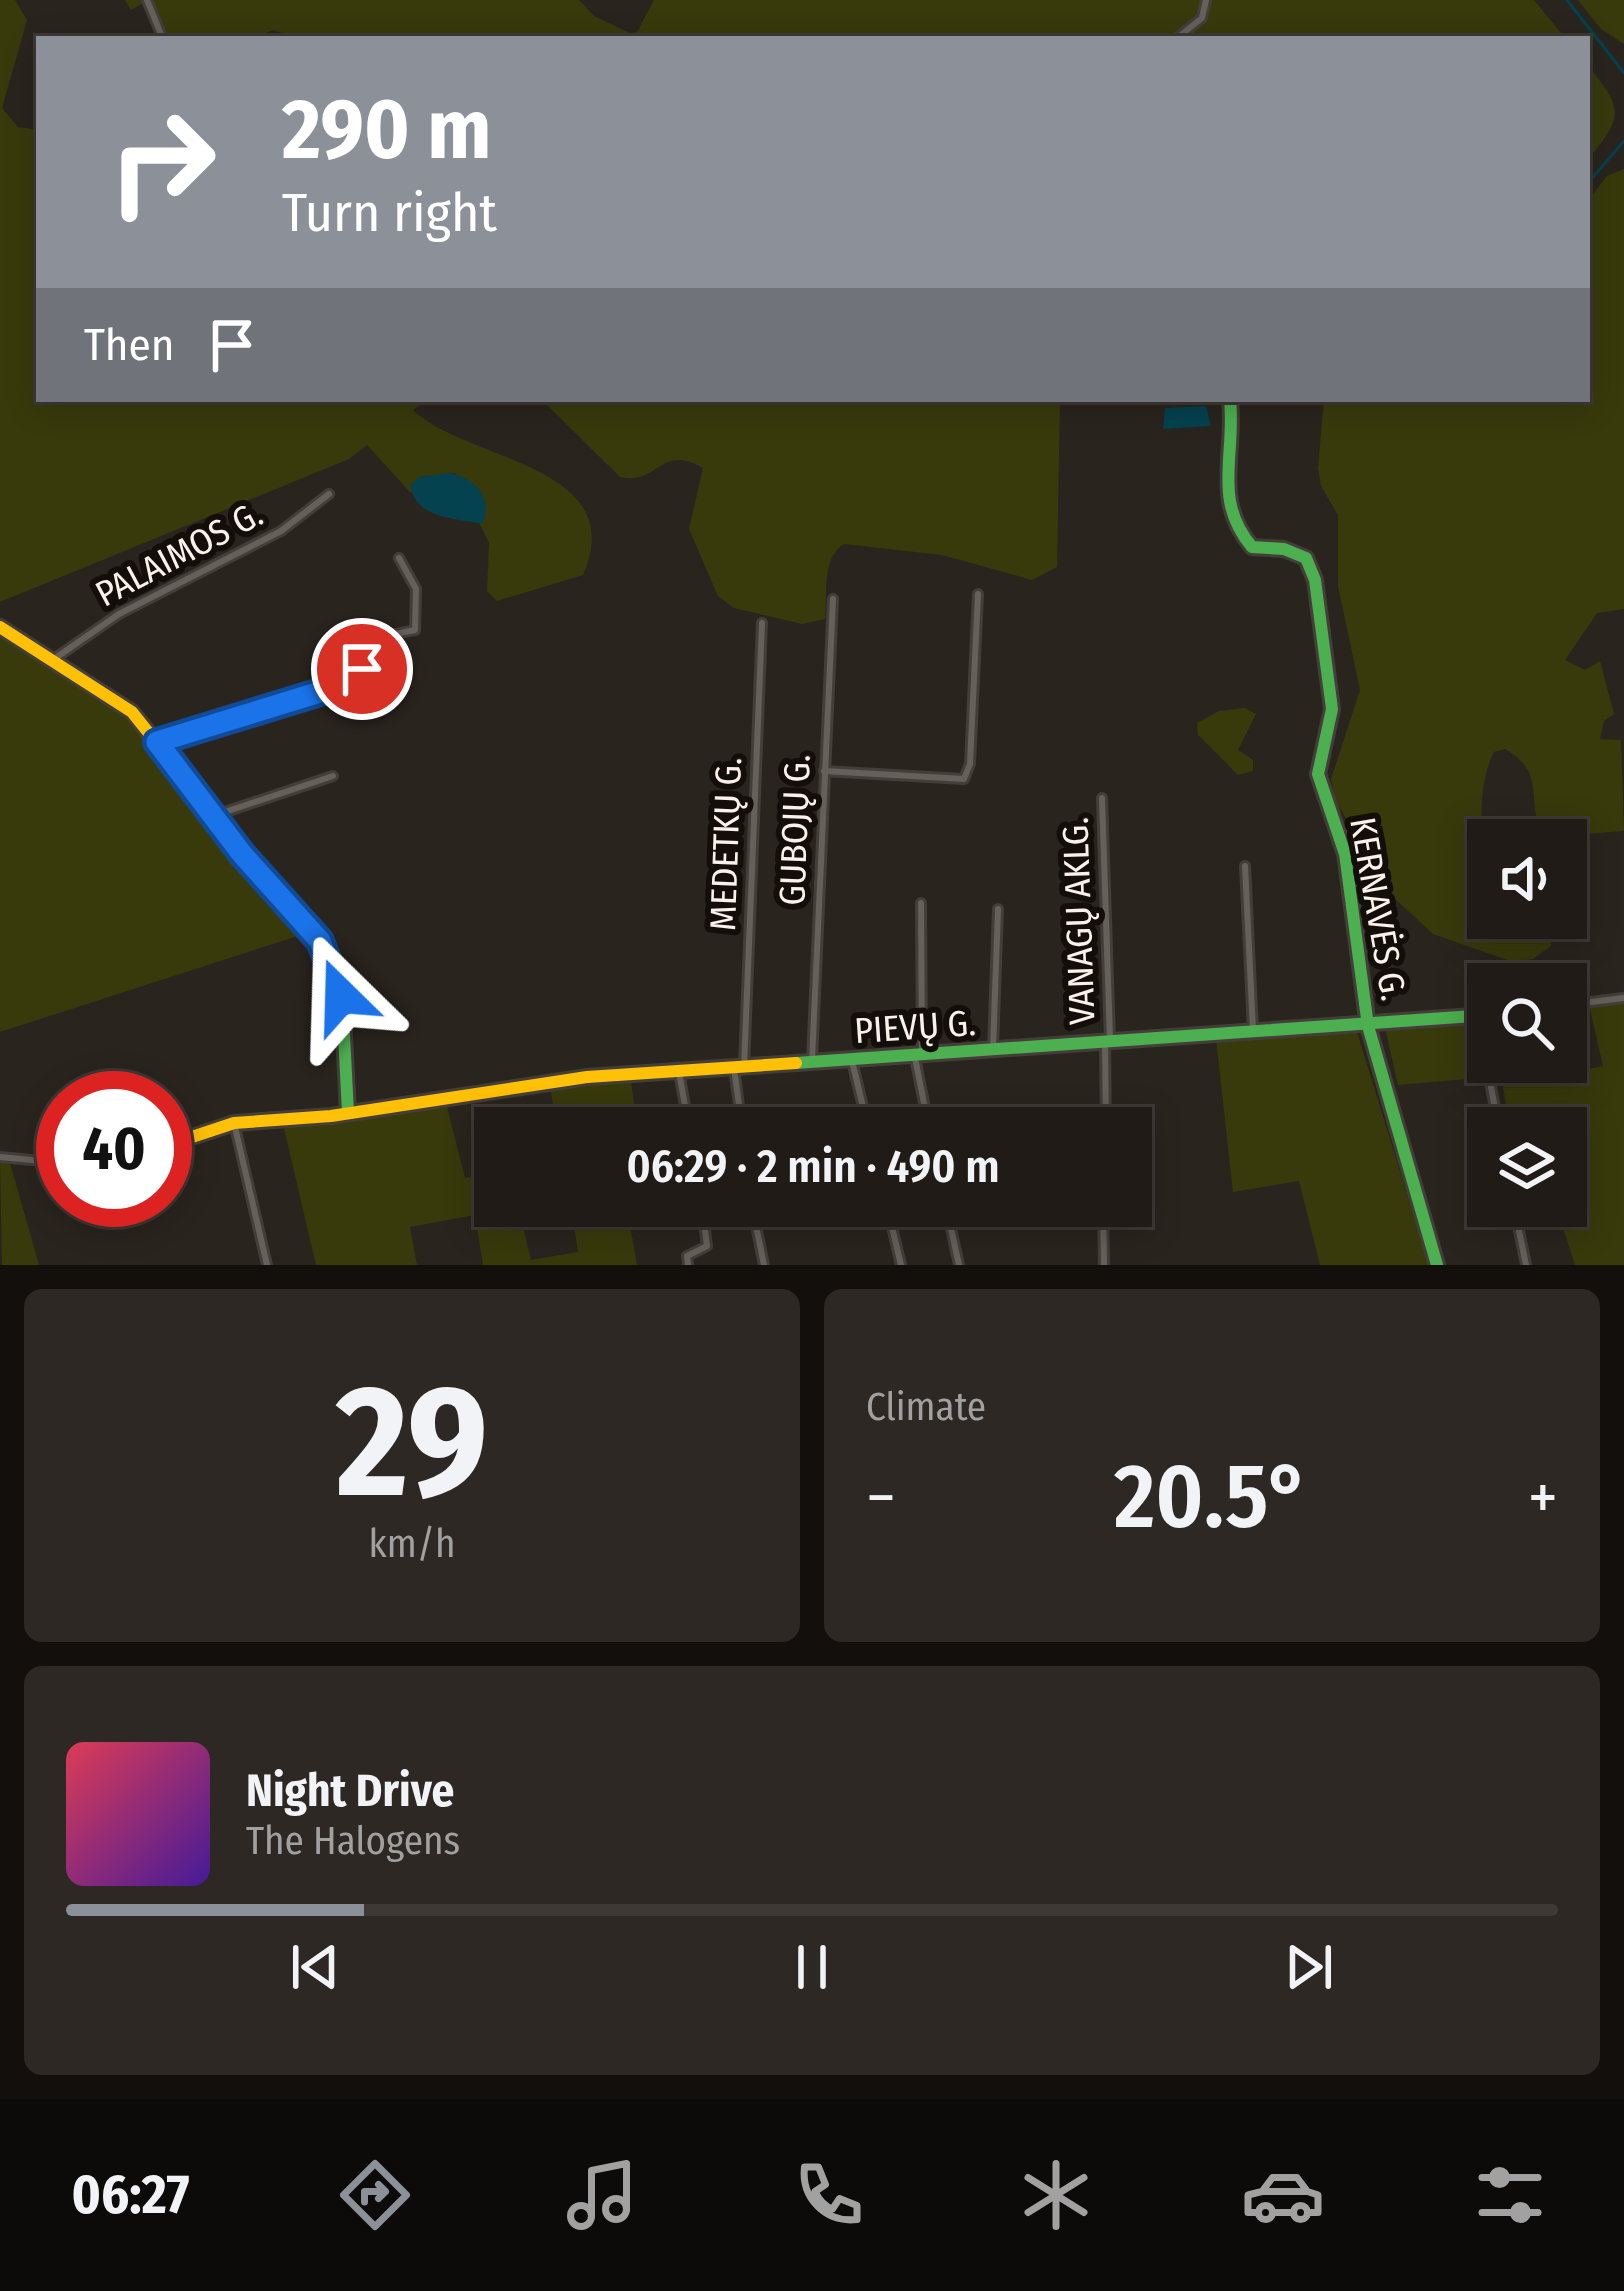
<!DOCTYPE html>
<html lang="en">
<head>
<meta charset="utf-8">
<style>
  :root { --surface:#201b16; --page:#2d2823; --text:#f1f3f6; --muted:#a2a1a1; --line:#3d3935; --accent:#8c9099 }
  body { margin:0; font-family:"Fira Sans Condensed",sans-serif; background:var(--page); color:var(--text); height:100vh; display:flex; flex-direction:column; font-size:45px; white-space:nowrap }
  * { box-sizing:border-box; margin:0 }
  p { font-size:39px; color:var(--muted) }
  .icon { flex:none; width:66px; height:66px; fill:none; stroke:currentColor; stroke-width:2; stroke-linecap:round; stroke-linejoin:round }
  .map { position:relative; height:1265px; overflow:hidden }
  .sheet { display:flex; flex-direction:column; gap:24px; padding:24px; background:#120f0c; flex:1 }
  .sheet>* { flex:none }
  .guide { position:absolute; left:36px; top:36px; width:1554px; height:366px; border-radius:0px; box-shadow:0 6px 30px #0003,0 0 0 3px var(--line); background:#8c9099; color:#fff; overflow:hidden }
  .controls { position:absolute; left:1467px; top:819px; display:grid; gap:24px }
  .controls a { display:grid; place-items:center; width:120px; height:120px; border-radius:0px; background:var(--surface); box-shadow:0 6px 30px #0003,0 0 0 3px var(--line); font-size:60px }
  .speed { position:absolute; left:36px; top:1071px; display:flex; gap:24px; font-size:60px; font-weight:700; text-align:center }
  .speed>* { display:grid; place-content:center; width:156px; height:156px; border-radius:50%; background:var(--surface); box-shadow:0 6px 30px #0003,0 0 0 3px var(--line); line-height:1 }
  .speed .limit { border:18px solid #d22; background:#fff; color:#111 }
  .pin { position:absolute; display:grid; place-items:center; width:102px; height:102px; color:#fff; margin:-51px; border:6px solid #fff; border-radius:50%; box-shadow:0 3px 12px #0007 }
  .me { position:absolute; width:132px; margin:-66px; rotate:338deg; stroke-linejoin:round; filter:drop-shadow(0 0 9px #0008) }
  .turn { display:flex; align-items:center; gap:42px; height:252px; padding:0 48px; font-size:54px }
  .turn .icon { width:156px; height:156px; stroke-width:2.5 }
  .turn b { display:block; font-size:84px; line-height:102px }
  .then { display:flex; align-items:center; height:114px; padding:0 48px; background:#0003; gap:24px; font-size:45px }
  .big { font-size:90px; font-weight:600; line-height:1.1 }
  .sheet .card { flex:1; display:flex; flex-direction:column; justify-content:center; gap:18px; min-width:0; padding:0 42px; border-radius:18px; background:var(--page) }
  .sheet .dial { align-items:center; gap:0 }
  .dial b { font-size:156px; line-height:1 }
  .song { display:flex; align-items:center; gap:36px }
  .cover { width:144px; height:144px; border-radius:18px; background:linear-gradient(135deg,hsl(350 70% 55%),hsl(260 70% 35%)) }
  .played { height:12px; border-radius:6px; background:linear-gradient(90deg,var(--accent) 20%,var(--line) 20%) }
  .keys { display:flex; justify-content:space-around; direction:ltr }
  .heat { display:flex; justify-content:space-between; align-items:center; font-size:66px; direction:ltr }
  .sheet .tiles { flex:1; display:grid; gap:24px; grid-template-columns:1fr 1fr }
  .card:last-child { grid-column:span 2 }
  .trip { position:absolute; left:474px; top:1107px; width:678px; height:120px; border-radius:0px; background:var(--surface); box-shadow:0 6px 30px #0003,0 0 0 3px var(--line); font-weight:600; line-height:120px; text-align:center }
  .dock { display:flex; height:192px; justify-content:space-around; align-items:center; background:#0d0b09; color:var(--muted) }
  .dock .icon { width:84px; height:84px }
  .dock .selected { color:var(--accent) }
  .dock b { font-size:54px; color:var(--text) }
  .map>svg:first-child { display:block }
  .green { fill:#383a0c }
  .water { fill:#04424f }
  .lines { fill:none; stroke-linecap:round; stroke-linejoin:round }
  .stream { stroke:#04424f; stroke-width:3 }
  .street-casing { stroke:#443e3a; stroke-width:12 }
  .fast-casing { stroke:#443e3a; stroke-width:18 }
  .slow-casing { stroke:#443e3a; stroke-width:18 }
  .street { stroke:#66605b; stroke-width:6 }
  .fast { stroke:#4caf50; stroke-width:12 }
  .slow { stroke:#ffc107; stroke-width:12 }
  .route-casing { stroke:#114b97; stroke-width:30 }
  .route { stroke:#1a73e8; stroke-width:21 }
  .labels { text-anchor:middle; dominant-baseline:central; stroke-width:12; stroke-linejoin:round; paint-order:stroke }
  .street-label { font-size:36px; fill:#f9f1ea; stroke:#130e09 }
</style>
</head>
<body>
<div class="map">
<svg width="1624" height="1265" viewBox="0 0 1624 1265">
  <rect width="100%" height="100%" fill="#2a241e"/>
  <!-- green -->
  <g class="green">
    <path d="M0,0H15L27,20L2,108L18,127L39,130V399H428L413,410C467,462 631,464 583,575L497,601L487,591L489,543L455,473L420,477L411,493L367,445L349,459L0,602Z"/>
    <polygon points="125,0 579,0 594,16 630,33 637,32 654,0 1534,0 1566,39 299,39 273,30 252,39 169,39 154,8 143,3 131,10"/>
    <polygon points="1578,0 1624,0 1624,44 1601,29"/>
    <path d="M1587,64C1624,111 1624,115 1587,161Z"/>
    <path d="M1624,169V609L1597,613L1565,660L1585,670L1600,661L1614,714L1604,721L1600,739L1621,740L1624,831L1546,837C1522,805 1550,774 1505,749L1494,752C1470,798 1488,870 1488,918H1554L1551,946L1533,959L1513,962L1433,934L1392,896L1335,800L1331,779L1360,690L1338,586V515L1321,486L1318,468L1324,399H1587V202L1607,176Z"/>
    <path d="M541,399H1060L1057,567L1032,580L942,555L844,544C821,558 828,594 825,619L802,624L734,608L718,596L689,529L703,468C659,443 659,486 620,477Z"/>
    <polygon points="0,635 97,695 137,728 183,784 202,819 304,934 0,1032"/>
    <polygon points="1245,708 1256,714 1238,750 1253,760 1253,771 1238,775 1198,735 1197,723 1219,711"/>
    <polygon points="1624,1001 1624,1265 1575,1265 1556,1206 1566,1206 1566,1128 1510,1128 1501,1076 1398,1085 1385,1028 1488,1018 1488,1062 1566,1062 1566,1056 1570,1073 1603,1066 1589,1005"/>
    <polygon points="1357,1032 1429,1265 1320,1265 1299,1181 1233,1192 1216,1038"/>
    <polygon points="630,1076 638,1128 557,1128 550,1087"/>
    <polygon points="446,1103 465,1178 495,1174 495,1206 518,1206 531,1260 578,1252 571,1206 636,1206 627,1208 637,1265 483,1265 475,1215 410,1227 417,1265 316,1265 283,1124"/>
    <polygon points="0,1162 10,1163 39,1265 2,1265"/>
  </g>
  <!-- water -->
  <g class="water">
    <polygon points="1206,406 1211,426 1163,429 1165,408"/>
    <path d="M449,473C474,477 495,499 482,524C457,518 416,520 410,485L420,477Z"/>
  </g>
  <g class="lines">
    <!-- stream -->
    <g class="stream">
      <polyline points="1567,0 1624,73"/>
      <polyline points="1587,184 1624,141"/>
    </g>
    <!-- street casing -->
    <g class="street-casing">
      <g id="street">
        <polyline points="147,0 163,39"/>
        <polyline points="1176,39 1202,18 1206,0"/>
        <polyline points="54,659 119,614 281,531 329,494"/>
        <polyline points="157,742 360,679 367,640 415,630 416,589 399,558"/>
        <polyline points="824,771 964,779 970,764 978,594"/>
        <polyline points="1102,798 1110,1040"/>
        <polyline points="213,816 333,776"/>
        <polyline points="1245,866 1253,1030"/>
        <polyline points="921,903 922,1054"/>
        <polyline points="1566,1005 1624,998"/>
        <polyline points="1477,1016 1499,1128"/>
        <polyline points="1105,1043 1106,1128"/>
        <polyline points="993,1049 998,909"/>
        <polyline points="915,1058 929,1128"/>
        <polyline points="812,1060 833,599"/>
        <polyline points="852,1061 868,1128"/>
        <polyline points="744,1067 762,623"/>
        <polyline points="734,1068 742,1128"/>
        <polyline points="679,1072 689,1128"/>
        <polyline points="234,1123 267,1265"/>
        <polyline points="0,1157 63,1163"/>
        <polyline points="752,1206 764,1265"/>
        <polyline points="887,1206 901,1265"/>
        <polyline points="946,1206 959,1265"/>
        <polyline points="1103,1206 1104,1265"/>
        <polyline points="1514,1206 1526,1265"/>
        <polyline points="688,1265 687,1256 707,1246 702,1206"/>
      </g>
    </g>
    <!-- fast casing -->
    <g class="fast-casing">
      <g id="fast">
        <path d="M1230,399C1236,455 1212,500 1252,547L1284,549L1306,558L1315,580L1332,709L1318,774L1345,854L1368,1026L1437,1265"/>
        <polyline points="274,890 320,941 342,996 348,1113"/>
        <polyline points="796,1063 1488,1015"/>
      </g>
    </g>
    <!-- slow casing -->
    <g class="slow-casing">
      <g id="slow">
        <polyline points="0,627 132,712 274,890"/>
        <polyline points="165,1146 234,1123 331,1116 587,1077 796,1063"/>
      </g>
    </g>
    <!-- street -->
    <use href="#street" class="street"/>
    <!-- fast -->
    <use href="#fast" class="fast"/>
    <!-- slow -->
    <use href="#slow" class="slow"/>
  </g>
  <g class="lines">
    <!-- route casing -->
    <g class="route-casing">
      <polyline id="route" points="341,996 320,941 242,854 157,742 356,681 362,669"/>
    </g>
    <!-- route -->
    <use href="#route" class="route"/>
  </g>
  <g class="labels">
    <!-- street labels -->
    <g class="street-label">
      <text transform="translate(179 554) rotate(-28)">PALAIMOS G.</text>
      <text transform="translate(795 830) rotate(-88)">GUBOJŲ G.</text>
      <text transform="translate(726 844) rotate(-88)">MEDETKŲ G.</text>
      <text transform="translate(1378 909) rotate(80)">KERNAVĖS G.</text>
      <text transform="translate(1079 921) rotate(-92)">VANAGŲ AKLG.</text>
      <text transform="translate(915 1027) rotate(-4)">PIEVŲ G.</text>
    </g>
  </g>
</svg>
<div class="controls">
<a><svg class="icon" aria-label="sound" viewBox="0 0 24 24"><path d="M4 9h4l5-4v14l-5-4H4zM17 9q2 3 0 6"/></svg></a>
<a><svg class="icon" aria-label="search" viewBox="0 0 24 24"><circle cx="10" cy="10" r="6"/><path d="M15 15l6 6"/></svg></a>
<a><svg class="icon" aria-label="layers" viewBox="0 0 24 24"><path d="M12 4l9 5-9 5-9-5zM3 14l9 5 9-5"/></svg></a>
</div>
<div class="speed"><div class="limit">40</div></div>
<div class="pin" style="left:362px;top:669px;background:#d93025"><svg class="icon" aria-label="arrive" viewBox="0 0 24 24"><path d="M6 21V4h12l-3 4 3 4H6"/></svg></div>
<svg class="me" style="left:341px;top:996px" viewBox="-20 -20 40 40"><path d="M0-17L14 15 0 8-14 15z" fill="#1a73e8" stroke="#fff" stroke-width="4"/></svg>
<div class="trip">06:29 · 2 min · 490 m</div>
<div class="guide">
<div class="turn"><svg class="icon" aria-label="right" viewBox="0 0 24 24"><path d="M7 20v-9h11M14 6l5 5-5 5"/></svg><div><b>290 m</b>Turn right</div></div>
<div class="then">Then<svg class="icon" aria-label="arrive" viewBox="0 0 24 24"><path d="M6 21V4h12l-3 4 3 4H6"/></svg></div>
</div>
</div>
<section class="sheet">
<div class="tiles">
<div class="card dial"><b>29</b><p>km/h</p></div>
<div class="card"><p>Climate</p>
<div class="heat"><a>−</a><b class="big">20.5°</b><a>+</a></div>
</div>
<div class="card">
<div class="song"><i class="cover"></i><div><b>Night Drive</b><p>The Halogens</p></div></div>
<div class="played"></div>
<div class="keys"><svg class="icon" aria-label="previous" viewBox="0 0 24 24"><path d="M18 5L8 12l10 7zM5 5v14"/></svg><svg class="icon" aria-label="pause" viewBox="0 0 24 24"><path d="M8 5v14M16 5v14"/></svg><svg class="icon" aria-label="next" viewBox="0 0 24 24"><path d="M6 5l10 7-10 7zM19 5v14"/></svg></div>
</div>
</div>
</section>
<nav class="dock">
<b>06:27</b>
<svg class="icon selected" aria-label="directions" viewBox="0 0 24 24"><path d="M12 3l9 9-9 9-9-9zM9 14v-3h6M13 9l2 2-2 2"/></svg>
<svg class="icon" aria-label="music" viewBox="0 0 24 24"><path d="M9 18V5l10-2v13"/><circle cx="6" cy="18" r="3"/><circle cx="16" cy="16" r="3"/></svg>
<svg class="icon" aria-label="phone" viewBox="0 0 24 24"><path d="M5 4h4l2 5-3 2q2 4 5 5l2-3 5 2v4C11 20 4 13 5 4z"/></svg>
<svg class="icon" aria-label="climate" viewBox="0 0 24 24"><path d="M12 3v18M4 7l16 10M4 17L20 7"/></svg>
<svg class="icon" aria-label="car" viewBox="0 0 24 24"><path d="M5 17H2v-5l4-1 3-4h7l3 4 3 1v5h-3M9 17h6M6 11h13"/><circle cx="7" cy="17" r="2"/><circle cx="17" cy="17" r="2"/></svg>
<svg class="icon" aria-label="filters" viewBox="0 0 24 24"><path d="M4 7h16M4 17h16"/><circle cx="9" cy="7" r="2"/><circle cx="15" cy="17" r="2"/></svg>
</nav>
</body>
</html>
